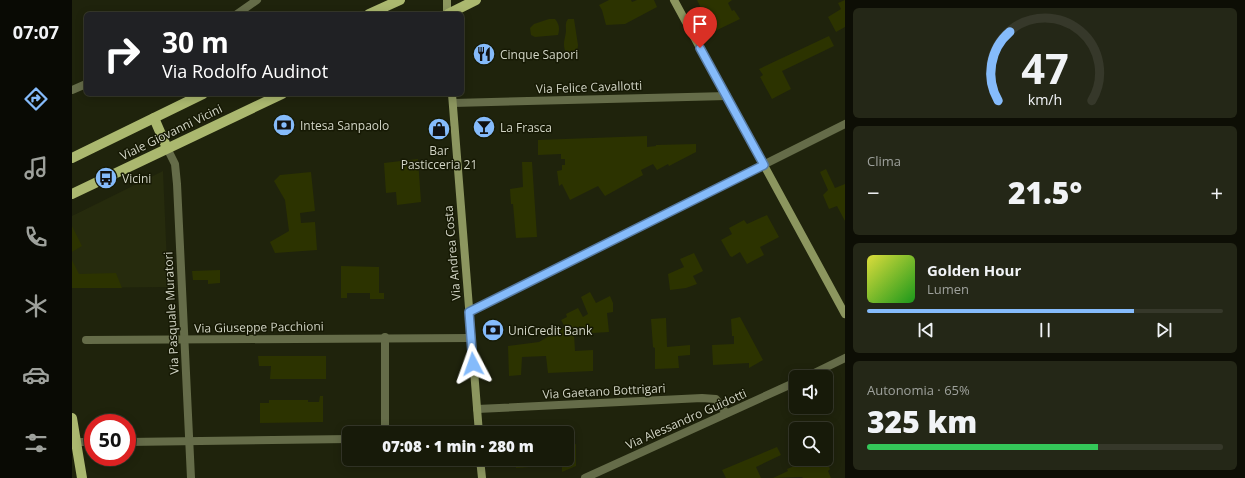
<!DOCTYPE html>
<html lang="it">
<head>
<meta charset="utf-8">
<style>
  :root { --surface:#171a09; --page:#242717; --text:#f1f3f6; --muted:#9ea19c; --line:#36382a; --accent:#85bbfb }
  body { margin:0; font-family:"Open Sans",sans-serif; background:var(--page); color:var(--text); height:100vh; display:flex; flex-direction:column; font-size:15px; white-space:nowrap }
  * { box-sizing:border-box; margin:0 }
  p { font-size:13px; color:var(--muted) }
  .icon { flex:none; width:22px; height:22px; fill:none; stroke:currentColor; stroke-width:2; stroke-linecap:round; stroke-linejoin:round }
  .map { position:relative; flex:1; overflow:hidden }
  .sheet { display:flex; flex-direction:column; gap:8px; padding:8px; background:#0d0e05; width:400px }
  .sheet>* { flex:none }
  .top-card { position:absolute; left:12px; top:12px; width:380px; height:84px; border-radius:6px; box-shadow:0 2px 10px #0003,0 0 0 1px var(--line); background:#202124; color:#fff; overflow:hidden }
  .fabs { position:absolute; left:717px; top:370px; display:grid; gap:8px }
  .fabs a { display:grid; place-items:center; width:44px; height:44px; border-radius:6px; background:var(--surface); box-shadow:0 2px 10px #0003,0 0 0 1px var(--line); font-size:20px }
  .speed { position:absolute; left:12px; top:414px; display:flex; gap:8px; font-size:20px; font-weight:700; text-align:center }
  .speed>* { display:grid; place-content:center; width:52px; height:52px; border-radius:50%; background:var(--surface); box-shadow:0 2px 10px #0003,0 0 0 1px var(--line); line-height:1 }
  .speed .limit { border:6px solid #d22; background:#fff; color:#111 }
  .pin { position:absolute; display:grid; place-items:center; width:34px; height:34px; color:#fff; margin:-41px -17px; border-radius:50% 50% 50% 0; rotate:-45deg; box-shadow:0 0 4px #0007 }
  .pin .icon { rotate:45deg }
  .me { position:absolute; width:44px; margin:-22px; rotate:356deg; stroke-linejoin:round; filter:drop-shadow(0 0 3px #0008) }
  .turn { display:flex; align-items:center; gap:14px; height:84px; padding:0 12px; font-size:18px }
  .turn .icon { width:52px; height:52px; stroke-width:2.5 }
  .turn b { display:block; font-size:28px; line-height:34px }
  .big { font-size:30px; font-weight:800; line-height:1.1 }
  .sheet .card { flex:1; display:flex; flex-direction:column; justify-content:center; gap:6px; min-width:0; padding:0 14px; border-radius:6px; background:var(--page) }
  .sheet .dial { align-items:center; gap:0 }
  .dial svg { height:104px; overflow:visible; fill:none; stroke:var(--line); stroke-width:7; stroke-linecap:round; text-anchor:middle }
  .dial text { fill:var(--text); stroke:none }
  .song { display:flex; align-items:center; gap:12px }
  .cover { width:48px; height:48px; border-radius:6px; background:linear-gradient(135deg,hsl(60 70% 55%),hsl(120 70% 35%)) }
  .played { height:4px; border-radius:2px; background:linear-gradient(90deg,var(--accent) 75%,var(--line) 75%) }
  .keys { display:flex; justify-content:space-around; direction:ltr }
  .heat { display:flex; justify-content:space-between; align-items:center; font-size:22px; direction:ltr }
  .charge { height:6px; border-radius:3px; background:linear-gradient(90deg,#34c759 65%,var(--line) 0) }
  .trip { position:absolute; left:270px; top:426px; width:232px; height:40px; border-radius:6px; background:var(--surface); box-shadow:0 2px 10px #0003,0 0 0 1px var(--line); font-weight:800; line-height:40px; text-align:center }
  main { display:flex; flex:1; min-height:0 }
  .menu { display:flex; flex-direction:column; width:72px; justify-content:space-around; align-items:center; background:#090a04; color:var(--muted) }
  .menu .icon { width:28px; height:28px }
  .menu .on { color:var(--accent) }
  .menu b { font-size:18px; color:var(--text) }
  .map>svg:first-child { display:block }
  .built { fill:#262b0d }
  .green { fill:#2c3300 }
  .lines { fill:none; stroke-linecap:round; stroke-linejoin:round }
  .street { stroke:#656c49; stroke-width:8 }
  .secondary { stroke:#8c965f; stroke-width:8 }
  .primary { stroke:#abb86f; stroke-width:10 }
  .route-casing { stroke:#567aa3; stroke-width:10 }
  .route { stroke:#85bbfb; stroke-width:7 }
  .labels { text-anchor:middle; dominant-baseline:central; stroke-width:3; stroke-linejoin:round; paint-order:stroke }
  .poi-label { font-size:12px; fill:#d2d5c6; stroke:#161904; text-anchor:start }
  .street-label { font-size:12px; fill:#d2d5c6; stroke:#161904 }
</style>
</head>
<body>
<main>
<nav class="menu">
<b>07:07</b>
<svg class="icon on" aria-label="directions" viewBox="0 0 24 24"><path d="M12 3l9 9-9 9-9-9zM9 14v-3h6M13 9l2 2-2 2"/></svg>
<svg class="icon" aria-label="music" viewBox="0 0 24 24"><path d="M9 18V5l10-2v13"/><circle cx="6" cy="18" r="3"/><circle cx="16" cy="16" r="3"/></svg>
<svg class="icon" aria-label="phone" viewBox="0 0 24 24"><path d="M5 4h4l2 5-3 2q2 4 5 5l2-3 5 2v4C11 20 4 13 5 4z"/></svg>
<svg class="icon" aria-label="climate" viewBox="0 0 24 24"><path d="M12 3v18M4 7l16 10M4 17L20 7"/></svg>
<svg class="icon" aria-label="car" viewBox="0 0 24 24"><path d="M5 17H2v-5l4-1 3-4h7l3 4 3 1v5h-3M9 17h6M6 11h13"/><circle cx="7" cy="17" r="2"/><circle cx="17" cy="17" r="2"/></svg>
<svg class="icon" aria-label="filters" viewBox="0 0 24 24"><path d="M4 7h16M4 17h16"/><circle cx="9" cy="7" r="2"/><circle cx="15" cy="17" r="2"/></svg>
</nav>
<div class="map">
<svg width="773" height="478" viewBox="0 0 773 478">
  <rect width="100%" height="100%" fill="#1f230c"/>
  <!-- built -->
  <polygon class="built" points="91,171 96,287 0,288 0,216"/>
  <!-- green -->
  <g class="green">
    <polygon points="537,0 559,0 560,2 565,0 582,0 585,7 553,24 534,25 530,10 527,5"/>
    <polygon points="625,0 660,0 656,3 660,11 662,10 668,19 641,32"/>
    <polygon points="773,0 773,27 764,32 756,17 769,9 766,3"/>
    <path d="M477,19H483C487,24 488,28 486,35L463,37L459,35L458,28L462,24Z"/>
    <path d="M496,19H502L506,45L505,53L499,54L494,53C490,44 493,40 494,31C494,26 493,23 496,19Z"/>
    <polygon points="757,36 762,46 710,71 719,89 700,99 688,77 691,75 687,69"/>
    <polygon points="575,136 575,147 584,146 584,145 624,144 624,152 597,166 596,164 585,170 581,164 569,170 571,175 533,196 526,186 498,200 490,184 487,186 485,171 490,170 490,165 493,165 493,159 489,159 489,154 466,155 466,140"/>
    <polygon points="346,159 349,202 325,205 324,192 314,193 312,163"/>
    <polygon points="450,162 460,162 465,237 444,238 441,204 439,204 438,189 451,187"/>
    <polygon points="754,169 763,188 773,184 773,221 765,206 757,209 751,195 756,190 748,172"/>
    <polygon points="239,172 243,211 228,213 229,223 243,222 245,250 203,253 198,242 217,231 213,200 202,181 208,175"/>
    <polygon points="695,215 707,237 688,247 692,255 675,264 668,252 660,257 658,256 649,240 660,234 657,228 672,220 675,224"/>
    <polygon points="0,226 10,246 0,252"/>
    <polygon points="622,253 631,271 621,276 625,284 614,288 598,290 596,274 612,267 608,259"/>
    <polygon points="0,260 7,274 44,273 50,288 0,288"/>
    <polygon points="269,266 307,267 307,293 312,293 312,299 298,299 298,293 275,293 275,298 269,298"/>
    <polygon points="148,270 148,283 136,284 136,280 121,280 120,271"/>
    <polygon points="518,292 524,303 538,296 541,303 541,312 535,313 537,332 502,334 503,351 521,350 521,371 476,373 474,356 450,357 449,375 437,376 436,346 467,342 493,327 489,320 495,317 494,314 506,308 511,317 516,314 509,297"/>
    <polygon points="668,317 691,360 677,368 677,363 641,365 640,345 662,344 662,336 660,336 659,319"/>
    <polygon points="594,318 595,347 618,345 618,355 606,356 607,368 583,369 583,348 581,347 579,319"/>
    <polygon points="186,356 254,356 254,379 198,379 199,366 187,366"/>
    <polygon points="248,396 251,396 251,422 188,423 188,403 197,403 197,400 236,400 236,402 247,402"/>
    <polygon points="504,444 504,466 490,472 490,459 495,459 495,445"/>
    <polygon points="705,447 709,455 684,467 689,478 654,478 650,470"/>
    <polygon points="444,459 483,459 484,465 444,468"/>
    <polygon points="739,459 753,459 758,469 756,471 759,478 731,478 730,477 701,478 716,471 715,469"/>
  </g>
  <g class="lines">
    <!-- street -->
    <g class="street">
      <polyline points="165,14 185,0"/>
      <polyline points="0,90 14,84"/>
      <polyline points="381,103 655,96"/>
      <polyline points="95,148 103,164 105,184 119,478"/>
      <polyline points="397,312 773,124"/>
      <polyline points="313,337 313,433"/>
      <polyline points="14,340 399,338"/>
      <polyline points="734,377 773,358"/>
      <polyline points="405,409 630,398 644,399 654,413"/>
      <polyline points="4,442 21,442"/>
      <polyline points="55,442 277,439"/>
      <polyline points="513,478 724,382"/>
    </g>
    <!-- secondary -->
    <g class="secondary">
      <polyline points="602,0 773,314"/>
      <polyline points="375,14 375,0"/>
      <polyline points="380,94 407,433"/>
      <polyline points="408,459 410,478"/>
    </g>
    <!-- primary -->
    <g class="primary">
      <polyline points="297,14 328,0"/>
      <polyline points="376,14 404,0"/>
      <polyline points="82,118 95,148"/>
      <polyline points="0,158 131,94"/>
      <polyline points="0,194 210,94"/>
      <polyline points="0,418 10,478"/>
    </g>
  </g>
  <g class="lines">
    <!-- route casing -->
    <g class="route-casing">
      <polyline id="route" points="401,364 397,312 692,165 628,48"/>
    </g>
    <!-- route -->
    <use href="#route" class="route"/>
  </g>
  <!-- icons -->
  <defs>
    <g id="restaurant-disc" transform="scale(1.15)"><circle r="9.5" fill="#85bbfb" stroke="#161904"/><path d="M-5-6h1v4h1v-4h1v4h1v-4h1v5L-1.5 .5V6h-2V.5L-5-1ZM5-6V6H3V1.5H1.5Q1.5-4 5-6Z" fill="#111"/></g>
    <g id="bank-disc" transform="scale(1.15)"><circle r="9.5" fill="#85bbfb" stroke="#161904"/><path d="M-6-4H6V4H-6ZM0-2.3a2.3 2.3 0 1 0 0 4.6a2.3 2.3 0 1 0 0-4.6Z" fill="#111"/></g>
    <g id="bar-disc" transform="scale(1.15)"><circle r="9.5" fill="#85bbfb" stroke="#161904"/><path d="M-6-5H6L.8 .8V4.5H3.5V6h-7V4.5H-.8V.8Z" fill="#111"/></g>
    <g id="shop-disc" transform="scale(1.15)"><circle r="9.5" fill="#85bbfb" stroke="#161904"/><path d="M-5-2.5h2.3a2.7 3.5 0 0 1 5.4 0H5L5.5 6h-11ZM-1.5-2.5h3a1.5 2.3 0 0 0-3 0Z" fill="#111"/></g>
    <g id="bus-disc" transform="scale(1.15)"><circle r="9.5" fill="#85bbfb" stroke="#161904"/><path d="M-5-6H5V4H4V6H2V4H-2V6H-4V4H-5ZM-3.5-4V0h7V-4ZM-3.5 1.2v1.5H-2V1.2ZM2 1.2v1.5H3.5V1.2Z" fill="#111"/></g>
  </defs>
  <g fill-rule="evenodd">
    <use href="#restaurant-disc" x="412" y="54"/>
    <use href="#bank-disc" x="212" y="125"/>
    <use href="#bar-disc" x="412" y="127"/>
    <use href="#shop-disc" x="367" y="129"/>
    <use href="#bus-disc" x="34" y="178"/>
    <use href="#bank-disc" x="421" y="330"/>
  </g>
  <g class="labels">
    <!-- poi labels -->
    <g class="poi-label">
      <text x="428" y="54">Cinque Sapori</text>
      <text x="228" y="125">Intesa Sanpaolo</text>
      <text x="428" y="127">La Frasca</text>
      <text x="367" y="150" text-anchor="middle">Bar<tspan x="367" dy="14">Pasticceria 21</tspan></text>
      <text x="50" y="178">Vicini</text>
      <text x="436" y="330">UniCredit Bank</text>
    </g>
    <!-- street labels -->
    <g class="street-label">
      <text transform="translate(517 87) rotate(-2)">Via Felice Cavallotti</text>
      <text transform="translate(99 132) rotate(-26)">Viale Giovanni Vicini</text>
      <text transform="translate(380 253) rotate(-95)">Via Andrea Costa</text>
      <text transform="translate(99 313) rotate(-93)">Via Pasquale Muratori</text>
      <text transform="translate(187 327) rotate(-1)">Via Giuseppe Pacchioni</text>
      <text transform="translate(532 391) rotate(-3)">Via Gaetano Bottrigari</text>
      <text transform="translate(614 419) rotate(-24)">Via Alessandro Guidotti</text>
    </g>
  </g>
</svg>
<div class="fabs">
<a><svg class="icon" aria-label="sound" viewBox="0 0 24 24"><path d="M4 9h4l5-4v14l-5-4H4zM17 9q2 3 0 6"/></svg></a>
<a><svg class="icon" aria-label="search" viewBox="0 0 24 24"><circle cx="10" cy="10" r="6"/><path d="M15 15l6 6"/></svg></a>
</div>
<div class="speed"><div class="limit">50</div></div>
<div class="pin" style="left:628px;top:48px;background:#d93025"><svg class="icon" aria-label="arrive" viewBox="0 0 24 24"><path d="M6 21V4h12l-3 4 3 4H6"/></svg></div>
<svg class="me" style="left:401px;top:364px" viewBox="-20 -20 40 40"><path d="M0-17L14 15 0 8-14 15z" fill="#85bbfb" stroke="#fff" stroke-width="4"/></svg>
<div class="trip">07:08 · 1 min · 280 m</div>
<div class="top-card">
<div class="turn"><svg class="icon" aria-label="right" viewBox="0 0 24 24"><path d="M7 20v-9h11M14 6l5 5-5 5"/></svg><div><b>30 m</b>Via Rodolfo Audinot</div></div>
</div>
</div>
<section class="sheet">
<div class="card dial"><svg viewBox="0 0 100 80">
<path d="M14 69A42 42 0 1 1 86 69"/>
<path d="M14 69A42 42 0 0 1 23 16" stroke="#85bbfb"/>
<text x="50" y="56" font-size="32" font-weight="700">47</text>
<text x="50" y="72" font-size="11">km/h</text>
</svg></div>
<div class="card"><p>Clima</p>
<div class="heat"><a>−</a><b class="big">21.5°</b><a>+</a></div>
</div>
<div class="card">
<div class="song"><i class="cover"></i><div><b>Golden Hour</b><p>Lumen</p></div></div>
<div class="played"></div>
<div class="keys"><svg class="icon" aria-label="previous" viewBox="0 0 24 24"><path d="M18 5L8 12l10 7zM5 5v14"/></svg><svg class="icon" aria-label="pause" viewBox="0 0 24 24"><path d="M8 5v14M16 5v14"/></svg><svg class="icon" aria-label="next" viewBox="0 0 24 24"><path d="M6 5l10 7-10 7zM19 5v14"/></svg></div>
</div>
<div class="card"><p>Autonomia · 65%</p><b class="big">325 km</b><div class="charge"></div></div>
</section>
</main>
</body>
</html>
